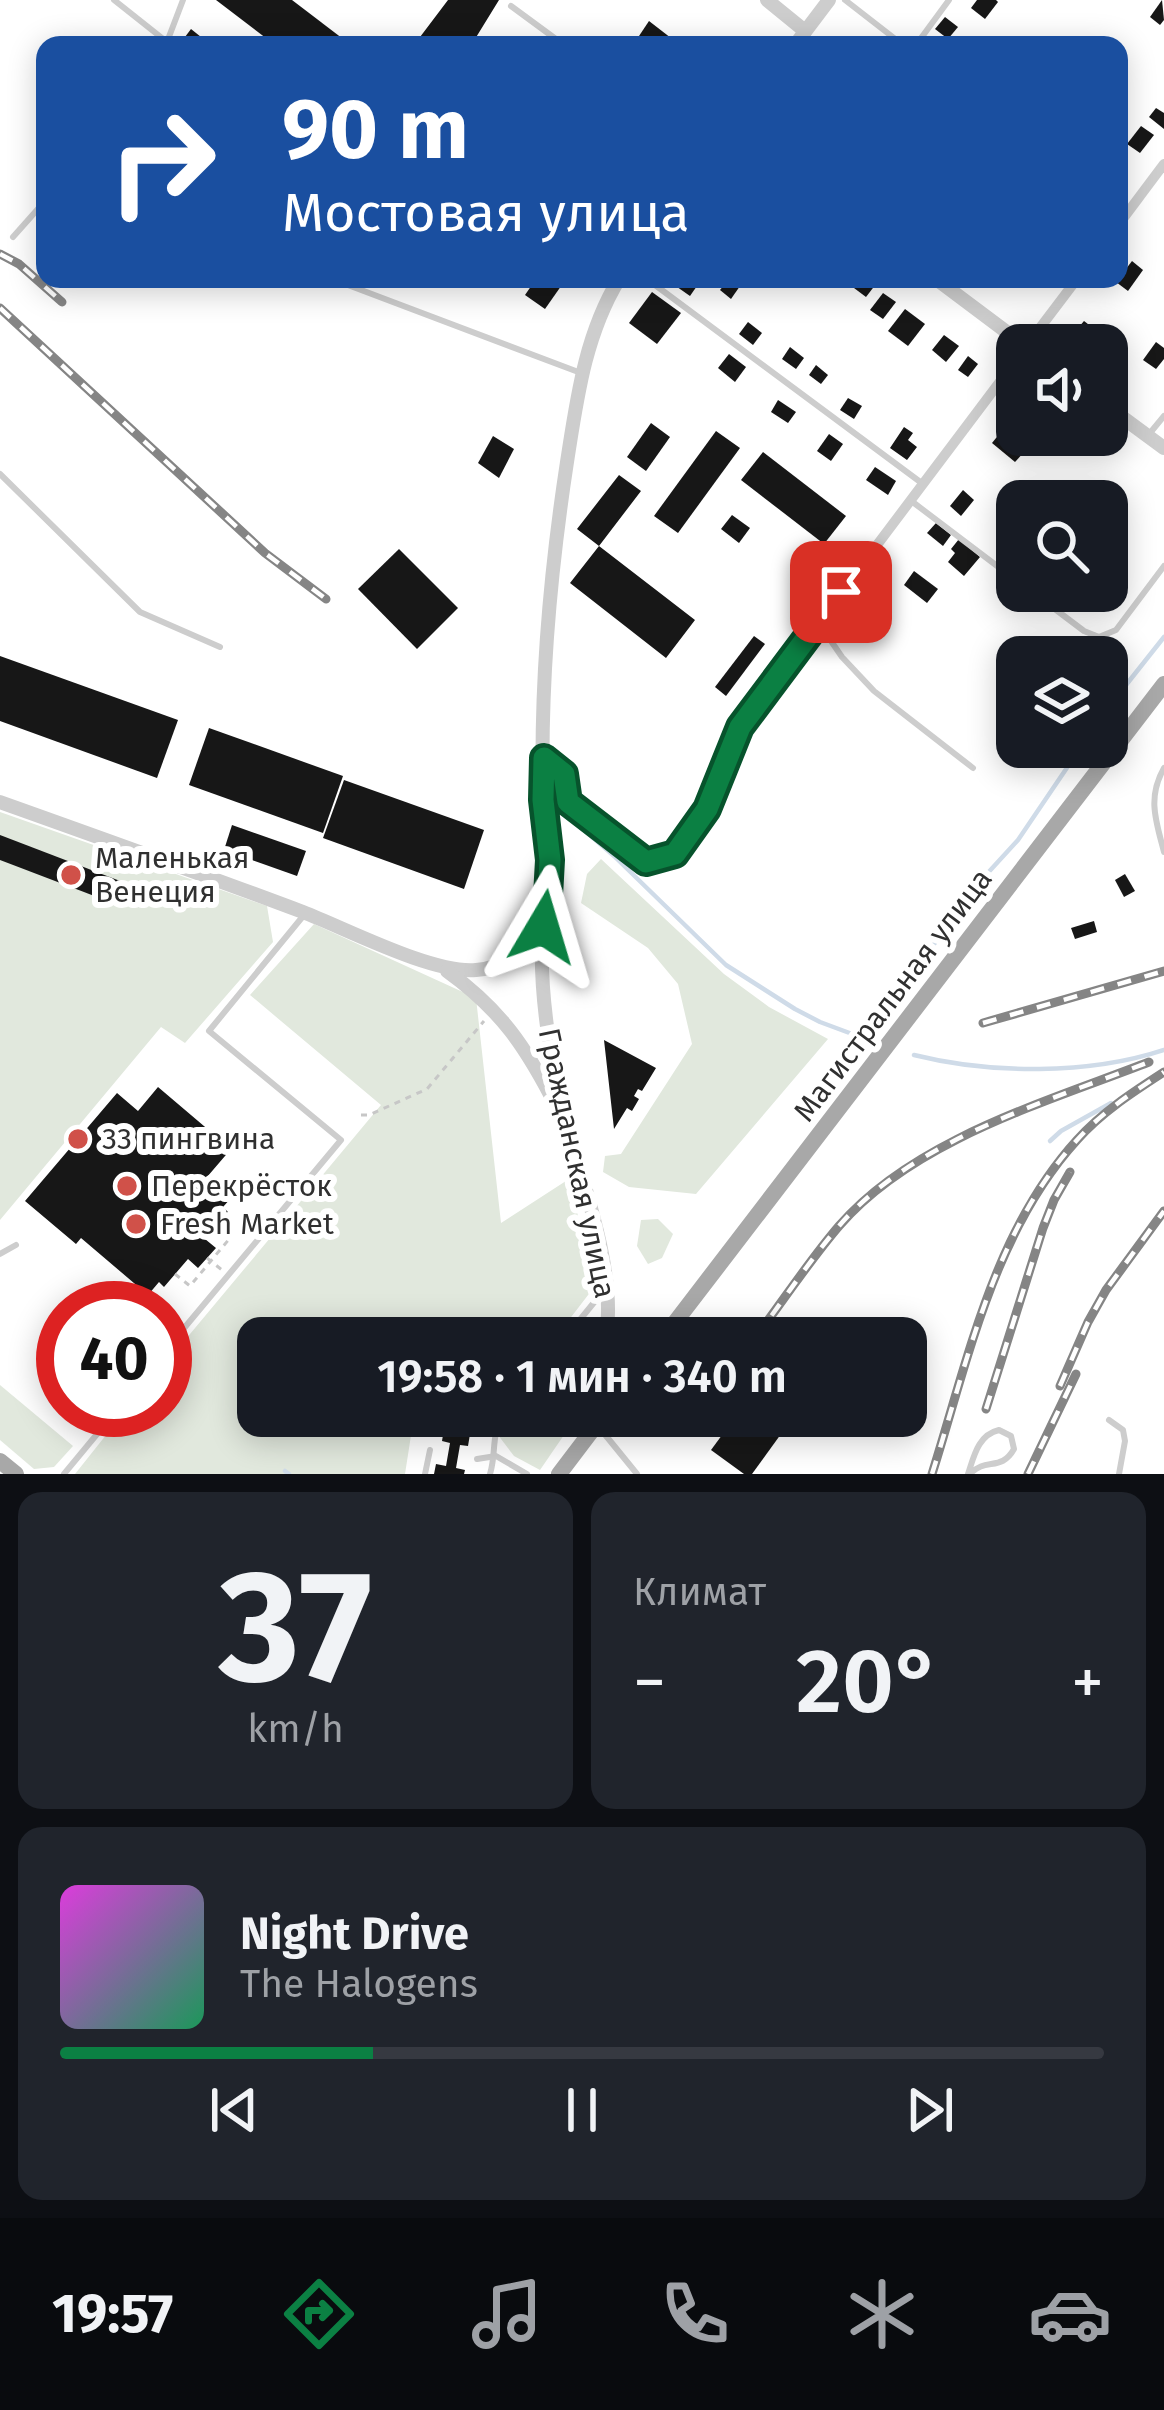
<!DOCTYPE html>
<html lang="ru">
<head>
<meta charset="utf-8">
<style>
  :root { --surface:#171b24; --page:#20242c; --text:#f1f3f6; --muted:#9ea1a6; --line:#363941; --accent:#0b8043 }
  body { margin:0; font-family:"Fira Sans",sans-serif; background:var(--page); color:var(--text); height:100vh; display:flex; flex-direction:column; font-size:45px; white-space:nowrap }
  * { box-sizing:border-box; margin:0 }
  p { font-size:39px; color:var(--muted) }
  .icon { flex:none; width:66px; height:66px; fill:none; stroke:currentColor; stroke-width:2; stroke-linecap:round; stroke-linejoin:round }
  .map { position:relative; height:1474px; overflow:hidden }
  .sheet { display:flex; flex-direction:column; gap:18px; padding:18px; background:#0d0f14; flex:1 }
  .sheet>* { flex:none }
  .top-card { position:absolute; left:36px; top:36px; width:1092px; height:252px; border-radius:24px; box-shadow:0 6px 30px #0003; background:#1a4fa0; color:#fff; overflow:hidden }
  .buttons { position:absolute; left:996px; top:324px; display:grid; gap:24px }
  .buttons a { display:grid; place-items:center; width:132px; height:132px; border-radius:24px; background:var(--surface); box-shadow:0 6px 30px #0003; font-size:60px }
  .speed { position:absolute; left:36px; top:1281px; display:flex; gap:24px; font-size:60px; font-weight:700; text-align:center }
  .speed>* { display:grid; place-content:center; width:156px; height:156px; border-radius:50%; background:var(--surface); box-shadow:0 6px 30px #0003; line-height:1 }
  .speed .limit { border:18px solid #d22; background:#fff; color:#111 }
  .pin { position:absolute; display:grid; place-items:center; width:102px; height:102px; color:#fff; margin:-51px; border-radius:24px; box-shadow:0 6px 18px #0006 }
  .me { position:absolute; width:132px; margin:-66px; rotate:7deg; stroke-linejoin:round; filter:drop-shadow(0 0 9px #0008) }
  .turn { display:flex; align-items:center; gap:42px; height:252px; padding:0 48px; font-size:54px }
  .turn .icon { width:156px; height:156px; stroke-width:2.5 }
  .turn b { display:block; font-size:84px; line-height:102px }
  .big { font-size:90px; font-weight:600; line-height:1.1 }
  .sheet .widget { flex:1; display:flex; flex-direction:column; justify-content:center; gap:18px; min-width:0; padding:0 42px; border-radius:24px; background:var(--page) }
  .sheet .dial { align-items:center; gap:0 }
  .dial b { font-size:156px; line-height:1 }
  .song { display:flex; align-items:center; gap:36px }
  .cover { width:144px; height:144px; border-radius:18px; background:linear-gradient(135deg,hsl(300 70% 55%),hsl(150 70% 35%)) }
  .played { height:12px; border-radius:6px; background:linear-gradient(90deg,var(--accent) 30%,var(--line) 30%) }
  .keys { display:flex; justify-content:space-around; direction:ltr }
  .heat { display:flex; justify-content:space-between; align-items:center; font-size:66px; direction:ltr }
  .sheet .tiles { flex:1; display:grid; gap:18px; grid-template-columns:1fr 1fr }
  .widget:last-child { grid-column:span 2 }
  .trip { position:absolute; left:237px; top:1317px; width:690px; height:120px; border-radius:24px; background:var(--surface); box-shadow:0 6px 30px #0003; font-weight:600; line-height:120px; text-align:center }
  .tab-bar { display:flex; height:192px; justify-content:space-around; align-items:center; background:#090b0e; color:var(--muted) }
  .tab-bar .icon { width:84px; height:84px }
  .tab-bar .on { color:var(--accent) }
  .tab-bar b { font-size:54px; color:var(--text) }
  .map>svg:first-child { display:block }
  .green { fill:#e1e8dd }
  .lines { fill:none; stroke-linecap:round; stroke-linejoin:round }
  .stream { stroke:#cfdbe8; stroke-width:4.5 }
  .building { fill:#171717 }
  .path { stroke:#c7c7c7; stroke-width:3; stroke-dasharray:6 6; stroke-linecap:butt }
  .service { stroke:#cdcdcd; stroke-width:6 }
  .minor { stroke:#cdcdcd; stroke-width:10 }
  .tertiary { stroke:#cdcdcd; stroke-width:14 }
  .primary { stroke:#a8a8a8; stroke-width:16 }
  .rail-casing { stroke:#858585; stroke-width:9 }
  .rail { stroke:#fff; stroke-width:4.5; stroke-dasharray:14; stroke-linecap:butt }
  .route-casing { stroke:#07532c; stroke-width:30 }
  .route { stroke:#0b8043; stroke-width:21 }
  .poi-dot { fill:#d05149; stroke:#fff; stroke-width:4.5 }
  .labels { text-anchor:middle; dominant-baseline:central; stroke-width:12; stroke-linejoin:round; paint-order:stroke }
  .poi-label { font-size:30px; fill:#303030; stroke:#fff; text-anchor:start }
  .street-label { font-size:30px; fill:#303030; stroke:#fff }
</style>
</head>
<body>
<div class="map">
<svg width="1164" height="1474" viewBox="0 0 1164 1474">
  <rect width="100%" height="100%" fill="#fff"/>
  <!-- green -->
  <g class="green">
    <polygon points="0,812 267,906 273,942 185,1043 161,1027 0,1220"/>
    <polygon points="601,859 724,974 769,1007 828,1039 696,1194 629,1187 603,1172 605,1156 621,1154 692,1044 678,984 648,948 581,903 587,874"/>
    <polygon points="314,924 476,998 501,1223 569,1179 595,1286 555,1338 258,1338 258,1416 414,1416 405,1474 75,1474 126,1410 165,1410 165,1364 381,1105 250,995"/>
    <polygon points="658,1219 673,1234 662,1258 648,1264 637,1246 641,1220"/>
    <polygon points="0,1385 73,1446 54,1467 34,1469 0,1440"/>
    <polygon points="513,1416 577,1416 540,1470 514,1456 498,1435"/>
  </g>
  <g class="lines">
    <!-- stream -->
    <g class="stream">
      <polyline points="1107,709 1164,637"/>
      <polyline points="562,798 563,808 569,817 614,856 726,965 795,1009 820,1022 871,1041"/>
      <polyline points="902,987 985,876 1018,840 1081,747"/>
      <path d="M914,1055C990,1074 1089,1075 1164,1050"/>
      <polyline points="1050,1141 1061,1131 1111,1103"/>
      <polyline points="285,1471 289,1474"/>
    </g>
  </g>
  <!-- building -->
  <g class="building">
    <polygon points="216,0 292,0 351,45 275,45"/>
    <polygon points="448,0 499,0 475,39 484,45 414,45"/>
    <polygon points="977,0 996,0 998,2 985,19 971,8"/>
    <polygon points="1162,0 1164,20 1160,25 1150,17"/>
    <polygon points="945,17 958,27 948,39 935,29"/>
    <polygon points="649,21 680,45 633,45"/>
    <polygon points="191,29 211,45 179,45"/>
    <polygon points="1156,108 1164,113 1164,129 1149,117"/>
    <polygon points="1141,126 1154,135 1140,153 1127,144"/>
    <polygon points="1132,261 1143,270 1128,291 1116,282"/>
    <polygon points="536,279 566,279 545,309 525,295"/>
    <polygon points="672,279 694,279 699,283 690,296 670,282"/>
    <polygon points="729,279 740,286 731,299 720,290"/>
    <polygon points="861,279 869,279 876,284 866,297 854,288"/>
    <polygon points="652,292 681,313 657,344 629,323"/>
    <polygon points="883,293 896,302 883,319 870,310"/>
    <polygon points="905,309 925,324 908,346 888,331"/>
    <polygon points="1084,321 1097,331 1087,344 1073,334"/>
    <polygon points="748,322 762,333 753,345 739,334"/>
    <polygon points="944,335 959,346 946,362 932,350"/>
    <polygon points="1156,342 1164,348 1164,359 1156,369 1143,360"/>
    <polygon points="1117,346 1127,354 1116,368 1107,360"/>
    <polygon points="790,347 804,358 796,369 782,359"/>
    <polygon points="729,354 746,367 735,382 718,368"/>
    <polygon points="968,356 978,364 968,377 958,370"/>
    <polygon points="816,365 828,375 821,384 809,375"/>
    <polygon points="848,398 862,406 854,419 840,410"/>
    <polygon points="778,400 796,412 788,423 771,412"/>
    <polygon points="651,423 670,437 646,471 627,457"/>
    <polygon points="904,427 913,433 908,440 917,447 907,460 890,448"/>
    <polygon points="716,431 740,448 678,533 654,516"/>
    <polygon points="1001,432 1024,452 1015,462 992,443"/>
    <polygon points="829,434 843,444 831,461 817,451"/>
    <polygon points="493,436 514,449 499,478 478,463"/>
    <polygon points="763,452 846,516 824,544 741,480"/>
    <polygon points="875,467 896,481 888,495 866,480"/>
    <polygon points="619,475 641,491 599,546 695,620 666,658 570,583 599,546 577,529"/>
    <polygon points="963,490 974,500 961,516 950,506"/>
    <polygon points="732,515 750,528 739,543 721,529"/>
    <polygon points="936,523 951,535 943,546 927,533"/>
    <polygon points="1107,537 1118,546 1107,561"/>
    <polygon points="959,539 980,557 964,576 948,562 955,553 951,549"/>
    <polygon points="399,549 458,608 417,649 358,589"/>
    <polygon points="914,571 938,589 927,603 904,585"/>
    <polygon points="873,598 884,606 874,619 863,611"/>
    <polygon points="754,636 765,644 726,696 715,687"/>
    <polygon points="0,656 178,720 157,778 0,721"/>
    <polygon points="1011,695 1017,700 1017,722 1014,726 997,714"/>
    <polygon points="209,728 343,776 323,833 189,785"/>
    <polygon points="344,780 484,830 464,889 323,838"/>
    <polygon points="232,825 306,851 297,876 224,850"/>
    <polygon points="0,835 141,889 118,905 0,860"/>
    <polygon points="1125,874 1135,891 1124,897 1115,880"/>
    <polygon points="1094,921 1097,932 1075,939 1071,928"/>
    <polygon points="604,1040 656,1068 642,1091 638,1089 634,1096 639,1099 632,1111 627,1108 614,1129"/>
    <polygon points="158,1087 231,1149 207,1177 231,1198 223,1207 228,1212 205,1239 216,1248 198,1268 188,1259 164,1287 159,1282 148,1295 81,1238 76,1244 25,1201 117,1093 138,1111"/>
    <polygon points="736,1416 794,1416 752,1474 744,1474 711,1450"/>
    <polygon points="446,1417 472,1422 468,1446 460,1445 456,1468 465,1470 464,1474 434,1474 436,1464 446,1466 450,1443 442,1441"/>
  </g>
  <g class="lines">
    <!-- path -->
    <g class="path">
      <polyline points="361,1115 369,1115 427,1089 484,1021"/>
      <polyline points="207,1258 222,1270"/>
      <polyline points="175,1274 190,1286 230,1238 216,1226"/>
    </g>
    <!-- service -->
    <g class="service">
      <polyline points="114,0 167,42"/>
      <polyline points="845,0 903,45"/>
      <polyline points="511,6 564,45"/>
      <polyline points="167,42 183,0"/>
      <polyline points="916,45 949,0"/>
      <polyline points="13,237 45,201"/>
      <polyline points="339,279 340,282 581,373"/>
      <polyline points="647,279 923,484"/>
      <polyline points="1150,433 1164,416"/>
      <polyline points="0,474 140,612 220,647"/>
      <polyline points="910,500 1017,581"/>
      <polyline points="1031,591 1084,631 1099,637 1116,630 1164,566"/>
      <polyline points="820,625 842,657 874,691 973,768"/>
      <path d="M1164,768C1147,798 1156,821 1164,852"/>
      <polyline points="0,1254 16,1245"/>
      <polyline points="565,1338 605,1289"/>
      <polyline points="165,1351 341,1140 209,1031 304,915"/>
      <polyline points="1109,1420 1123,1430 1125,1441 1119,1474"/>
      <polyline points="598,1426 637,1474"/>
      <polyline points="477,1459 496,1456 527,1474"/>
      <polyline points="64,1474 117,1410"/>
      <polyline points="425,1474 430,1450"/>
      <path d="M490,1474C497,1451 490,1435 504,1416"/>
      <path d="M968,1474C974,1456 978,1435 999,1430L1011,1436L1014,1449C1001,1472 986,1457 970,1474"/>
    </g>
    <!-- minor -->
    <g class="minor">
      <polyline points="1119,224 1164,164"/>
      <polyline points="1027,345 1077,279"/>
      <polyline points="544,758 564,774 568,802 646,862 675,854 707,809 740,727 1017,359"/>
    </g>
    <!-- tertiary -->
    <g class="tertiary">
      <polyline points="767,0 805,31"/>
      <polyline points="795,45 829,0"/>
      <polyline points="936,279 1024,345"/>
      <polyline points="1107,406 1164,448"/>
      <path d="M0,802C101,838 202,874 303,912C347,929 433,974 476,970C506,968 525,949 543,927"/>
      <path d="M447,971C501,1010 526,1047 556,1106"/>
      <path d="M606,1338C619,1258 568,1151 554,1071C546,1027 539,970 543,925C545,904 550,884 550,862C550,841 544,820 543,798C540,686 550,573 567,462C577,398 585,335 619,279"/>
    </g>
    <!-- primary -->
    <g class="primary">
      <polyline points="663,1338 1164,684"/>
      <polyline points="0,1461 16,1474"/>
      <polyline points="559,1474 603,1416"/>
    </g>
    <!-- rail casing -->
    <g class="rail-casing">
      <g id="rail">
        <polyline points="0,254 19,264 62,302"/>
        <polyline points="0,308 265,553 326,599"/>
        <polyline points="983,1023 1164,971"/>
        <path d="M755,1338C783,1301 809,1261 839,1226C913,1140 1046,1102 1149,1062"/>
        <polyline points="1060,1386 1088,1322 1106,1290 1164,1211"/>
        <polyline points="986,1409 1043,1228 1054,1200 1070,1172"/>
        <path d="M932,1474C968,1360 994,1231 1077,1140C1102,1112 1133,1092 1164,1072"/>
        <polyline points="1028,1474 1076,1374"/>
      </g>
    </g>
    <!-- rail -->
    <use href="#rail" class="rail"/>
  </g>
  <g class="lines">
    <!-- route casing -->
    <g class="route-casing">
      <polyline id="route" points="543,927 548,896 550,860 543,800 544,758 564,774 568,802 646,862 675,854 707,809 740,727 841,592"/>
    </g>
    <!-- route -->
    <use href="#route" class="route"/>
  </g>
  <!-- markers -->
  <g class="poi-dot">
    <circle cx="71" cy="875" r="12"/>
    <circle cx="78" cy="1139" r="12"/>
    <circle cx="127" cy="1186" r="12"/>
    <circle cx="136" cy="1224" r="12"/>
  </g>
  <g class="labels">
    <!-- poi labels -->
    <g class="poi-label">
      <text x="95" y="858">Маленькая<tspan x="95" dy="34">Венеция</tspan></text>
      <text x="102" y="1139">33 пингвина</text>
      <text x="151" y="1186">Перекрёсток</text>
      <text x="160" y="1224">Fresh Market</text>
    </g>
    <!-- street labels -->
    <g class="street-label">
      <text transform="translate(893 995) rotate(-53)">Магистральная улица</text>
      <text transform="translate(577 1163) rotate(78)">Гражданская улица</text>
    </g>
  </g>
</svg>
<div class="buttons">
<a><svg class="icon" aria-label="sound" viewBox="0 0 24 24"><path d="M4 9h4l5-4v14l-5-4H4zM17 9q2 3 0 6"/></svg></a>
<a><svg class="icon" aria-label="search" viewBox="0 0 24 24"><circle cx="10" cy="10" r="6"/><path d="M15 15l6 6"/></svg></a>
<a><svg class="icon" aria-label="layers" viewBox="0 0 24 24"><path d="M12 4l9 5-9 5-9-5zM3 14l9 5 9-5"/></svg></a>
</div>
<div class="speed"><div class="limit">40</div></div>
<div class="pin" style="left:841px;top:592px;background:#d93025"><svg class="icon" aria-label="arrive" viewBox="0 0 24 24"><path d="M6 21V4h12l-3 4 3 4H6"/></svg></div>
<svg class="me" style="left:543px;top:927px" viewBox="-20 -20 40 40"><path d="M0-17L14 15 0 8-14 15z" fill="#0b8043" stroke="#fff" stroke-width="4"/></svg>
<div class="trip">19:58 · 1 мин · 340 m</div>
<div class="top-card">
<div class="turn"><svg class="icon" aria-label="right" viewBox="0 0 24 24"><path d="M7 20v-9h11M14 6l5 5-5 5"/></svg><div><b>90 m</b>Мостовая улица</div></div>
</div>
</div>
<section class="sheet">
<div class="tiles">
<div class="widget dial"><b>37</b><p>km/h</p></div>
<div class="widget"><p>Климат</p>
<div class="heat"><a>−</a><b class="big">20°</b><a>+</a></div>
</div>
<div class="widget">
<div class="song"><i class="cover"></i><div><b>Night Drive</b><p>The Halogens</p></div></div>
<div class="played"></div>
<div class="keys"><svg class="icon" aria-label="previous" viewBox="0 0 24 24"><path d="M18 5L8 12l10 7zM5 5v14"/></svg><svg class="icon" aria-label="pause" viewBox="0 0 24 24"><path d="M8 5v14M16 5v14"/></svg><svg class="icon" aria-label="next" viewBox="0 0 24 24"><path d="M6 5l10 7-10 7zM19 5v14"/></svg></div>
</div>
</div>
</section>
<nav class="tab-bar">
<b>19:57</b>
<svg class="icon on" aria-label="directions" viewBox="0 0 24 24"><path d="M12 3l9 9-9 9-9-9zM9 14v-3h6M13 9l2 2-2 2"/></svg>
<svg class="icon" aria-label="music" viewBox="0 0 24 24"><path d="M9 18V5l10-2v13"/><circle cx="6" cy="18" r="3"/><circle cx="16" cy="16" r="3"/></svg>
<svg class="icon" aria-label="phone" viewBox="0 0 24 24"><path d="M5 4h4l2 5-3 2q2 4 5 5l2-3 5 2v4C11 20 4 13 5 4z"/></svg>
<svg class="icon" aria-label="climate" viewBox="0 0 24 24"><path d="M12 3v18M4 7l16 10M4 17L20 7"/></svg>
<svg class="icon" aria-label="car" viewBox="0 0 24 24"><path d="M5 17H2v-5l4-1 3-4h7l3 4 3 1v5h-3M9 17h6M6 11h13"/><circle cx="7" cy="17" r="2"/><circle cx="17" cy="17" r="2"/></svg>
</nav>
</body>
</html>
